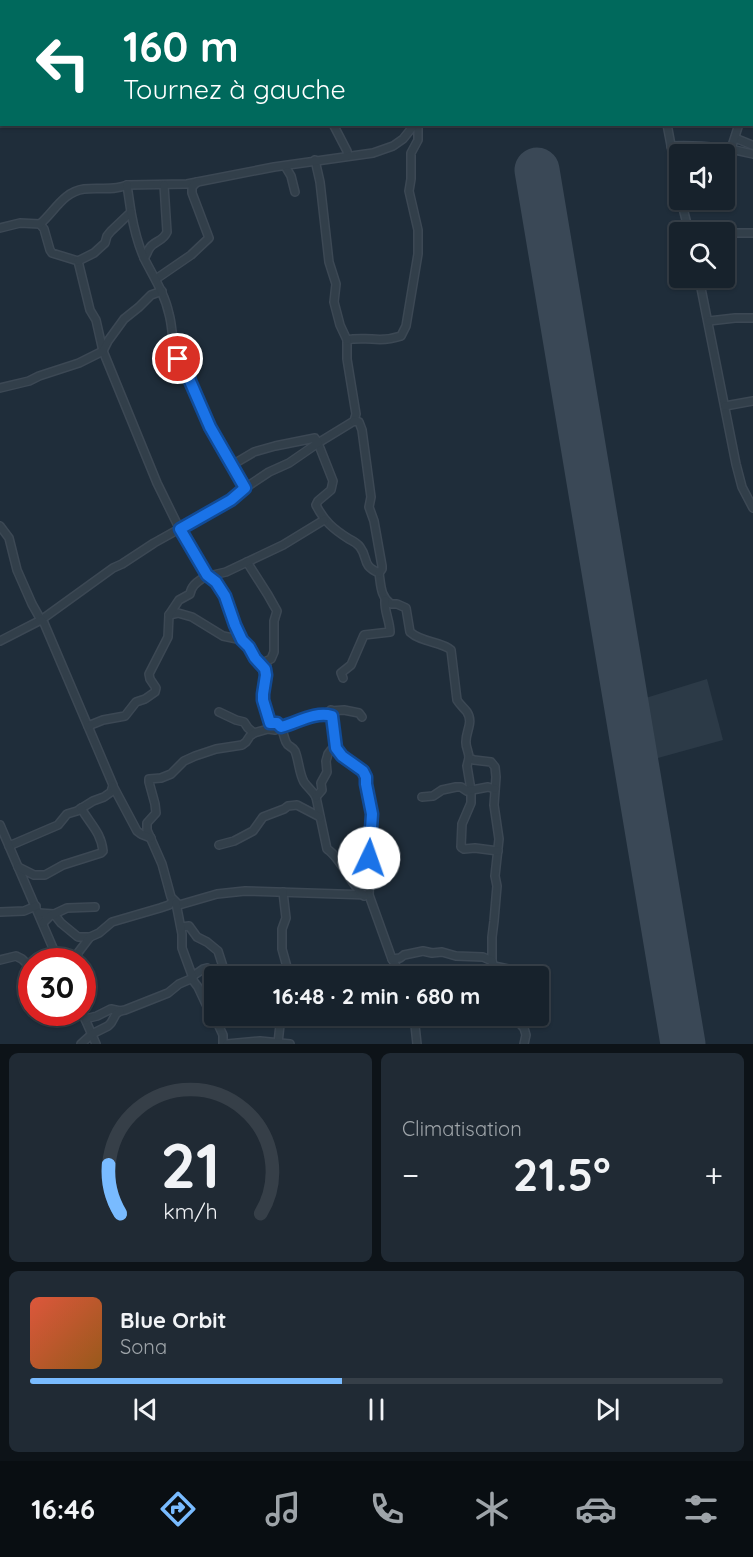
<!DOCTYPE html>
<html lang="fr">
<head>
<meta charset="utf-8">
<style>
  :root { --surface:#17222c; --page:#202a34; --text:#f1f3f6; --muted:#9ea4a9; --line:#363f48; --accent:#79bbff }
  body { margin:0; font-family:Quicksand,sans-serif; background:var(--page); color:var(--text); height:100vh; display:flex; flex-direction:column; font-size:22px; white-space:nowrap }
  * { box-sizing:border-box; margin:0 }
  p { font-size:20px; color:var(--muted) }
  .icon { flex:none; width:33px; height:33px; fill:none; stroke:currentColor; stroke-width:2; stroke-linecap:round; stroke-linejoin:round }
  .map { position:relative; height:1044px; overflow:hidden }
  .details { display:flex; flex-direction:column; gap:9px; padding:9px; background:#0d1318; flex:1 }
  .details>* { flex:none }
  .hud { position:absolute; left:0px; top:0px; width:753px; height:126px; box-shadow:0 2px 4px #0004,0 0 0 2px var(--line); background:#00695c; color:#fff; overflow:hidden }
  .buttons { position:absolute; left:669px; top:144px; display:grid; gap:12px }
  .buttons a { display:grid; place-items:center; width:66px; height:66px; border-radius:6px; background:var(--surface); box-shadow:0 2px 4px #0004,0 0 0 2px var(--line); font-size:30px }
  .speed { position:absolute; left:18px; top:948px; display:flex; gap:12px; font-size:30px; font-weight:700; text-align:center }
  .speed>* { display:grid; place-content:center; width:78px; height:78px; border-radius:50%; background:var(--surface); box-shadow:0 2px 4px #0004,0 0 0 2px var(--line); line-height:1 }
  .speed .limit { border:9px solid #d22; background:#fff; color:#111 }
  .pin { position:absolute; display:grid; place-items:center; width:51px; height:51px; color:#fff; margin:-26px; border:3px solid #fff; border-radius:50%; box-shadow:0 2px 6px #0007 }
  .me { position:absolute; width:66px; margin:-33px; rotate:3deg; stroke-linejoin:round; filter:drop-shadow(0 0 4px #0008) }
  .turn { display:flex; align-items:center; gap:21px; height:126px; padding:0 24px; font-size:27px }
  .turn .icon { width:78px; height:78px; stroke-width:2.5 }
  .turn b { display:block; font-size:42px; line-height:51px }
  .big { font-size:45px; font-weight:700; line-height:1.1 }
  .details .card { flex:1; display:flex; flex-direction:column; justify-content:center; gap:9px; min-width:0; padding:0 21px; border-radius:9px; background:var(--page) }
  .details .dial { align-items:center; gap:0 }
  .dial svg { height:156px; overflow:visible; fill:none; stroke:var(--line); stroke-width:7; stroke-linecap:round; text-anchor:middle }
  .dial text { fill:var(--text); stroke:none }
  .song { display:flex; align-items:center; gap:18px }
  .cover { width:72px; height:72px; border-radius:9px; background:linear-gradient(135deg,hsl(10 70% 55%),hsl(30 70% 35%)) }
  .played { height:6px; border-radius:3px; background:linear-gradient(90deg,var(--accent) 45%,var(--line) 45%) }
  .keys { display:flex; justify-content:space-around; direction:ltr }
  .heat { display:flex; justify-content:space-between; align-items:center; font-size:33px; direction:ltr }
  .details .tiles { flex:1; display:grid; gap:9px; grid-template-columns:1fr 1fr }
  .card:last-child { grid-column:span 2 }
  .trip { position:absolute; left:204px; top:966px; width:345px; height:60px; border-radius:6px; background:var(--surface); box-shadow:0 2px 4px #0004,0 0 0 2px var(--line); font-weight:700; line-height:60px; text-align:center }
  .tabs { display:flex; height:96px; justify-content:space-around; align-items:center; background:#090e12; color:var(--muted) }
  .tabs .icon { width:42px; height:42px }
  .tabs .current { color:var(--accent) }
  .tabs b { font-size:27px; color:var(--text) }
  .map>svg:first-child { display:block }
  .airport { fill:#2c3a47 }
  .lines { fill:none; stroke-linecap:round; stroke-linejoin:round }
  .runway { stroke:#3a4856; stroke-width:45 }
  .street-casing { stroke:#3c4854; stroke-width:10 }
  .street { stroke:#323f4a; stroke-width:7 }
  .route-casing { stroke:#114b97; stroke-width:15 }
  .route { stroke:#1a73e8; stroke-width:10 }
</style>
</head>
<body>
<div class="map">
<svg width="753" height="1044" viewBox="0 0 753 1044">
  <rect width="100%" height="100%" fill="#1f2d3a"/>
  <!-- airport -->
  <polygon class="airport" points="707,679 723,740 647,761 636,701"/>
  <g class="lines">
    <!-- runway -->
    <polyline class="runway" points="537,170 683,1044"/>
    <!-- street casing -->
    <g class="street-casing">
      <g id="street">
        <polyline points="545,0 545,2"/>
        <polyline points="670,0 673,2"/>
        <polyline points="72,2 72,0"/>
        <polyline points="82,2 84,0"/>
        <polyline points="609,2 609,0"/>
        <polyline points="0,8 2,0"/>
        <polyline points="752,19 753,14"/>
        <polyline points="0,26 2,24"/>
        <polyline points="752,36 753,36"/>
        <polyline points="333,124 347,151 348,156"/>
        <path d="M418,124V140L411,153V179L409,191L418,230V254L406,326L401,336C392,339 381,340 372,339C363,339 356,338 347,340V359L356,414L354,421L318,443L333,481L331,490L318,501L316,505C324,521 333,529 349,539C353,541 357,543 360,547C369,559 361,565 379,573C381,585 380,596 391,604H397L406,608L410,632C422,643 441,641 451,650L457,700C460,705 464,708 467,712C474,723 465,732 466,743C466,748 469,752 469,758L474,760L491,762L495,767L496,777L494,805L499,839L495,876L497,886L494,921L492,937V961L494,966L508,969L511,976"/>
        <polyline points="667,124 680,193"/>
        <polyline points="735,138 752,145"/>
        <path d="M671,146C699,145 726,147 753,154"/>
        <polyline points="731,149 739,124"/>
        <polyline points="315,160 320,182 329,262 336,284 334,302 340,325 347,340"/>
        <polyline points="285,166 291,176 295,192"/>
        <polyline points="681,200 689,232"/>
        <polyline points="40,224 44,229 50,250 52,253 78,261 90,310 96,320 103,351 157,483 185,540 207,575 216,582 227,599 235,625 242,640 249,647 255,658 265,669"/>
        <path d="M0,228L20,223L40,224C55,211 63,192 84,189C99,187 113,191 127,185L187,184L274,167L373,153L393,146L403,139L415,124"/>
        <polyline points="724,233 753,233"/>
        <path d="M144,258C147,255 147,252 149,249C153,241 163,242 167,232L164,185"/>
        <polyline points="78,261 94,253 105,243 107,236 111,231 131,212 127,185"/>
        <polyline points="699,278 736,464 742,487 753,508"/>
        <polyline points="156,279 191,255 209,238 192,193 192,187 197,182"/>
        <polyline points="709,321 735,318 753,318"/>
        <polyline points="0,388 29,381 39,376 79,363 103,351 108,341 124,319 139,307 151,295 162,291"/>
        <polyline points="725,406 753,401"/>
        <polyline points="354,421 359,422 362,430 371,497 369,507 374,521 382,566 382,569 379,573"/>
        <polyline points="232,465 245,488"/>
        <path d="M0,526L9,538L17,570L32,604L41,620L113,568L122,564L154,543L231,500L245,488L269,472L289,463L318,443L315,438L275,446L254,452L232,465C218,442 204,418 195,393C191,384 190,374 187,365C170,356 174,330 169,314C165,295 155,279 146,262C138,246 134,229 131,212"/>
        <polyline points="247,562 268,595 277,611 274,621 274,652 271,659 264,662 261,665"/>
        <polyline points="211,578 213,575 226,572 283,545 324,520"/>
        <polyline points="169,615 178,613 192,617 223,636 242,640"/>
        <polyline points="0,641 41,620 44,623 113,785 111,792 104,797 93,801 77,811 67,814 58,825 9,846"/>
        <path d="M267,666C265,671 262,697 264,704C265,713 270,718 269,727"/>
        <path d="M343,678L341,673L351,665L364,635L390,632C390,621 384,611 385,600"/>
        <polyline points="331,710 336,748 342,756 363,771 366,777 365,784 372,814 369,895 392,959 402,976"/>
        <polyline points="219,712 236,720 244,722 248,728 254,733"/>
        <polyline points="362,717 359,713 344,710 330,711 320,716 306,717 295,723 275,730 268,729 254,733 250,736 246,742 242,745 216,749 195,756 184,761 171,774 161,778 149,779 149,782 155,804 156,813 147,823 147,830 162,864 171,897 179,905 217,894 245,891 369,895"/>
        <path d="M270,723C284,724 281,730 286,742C288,747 292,746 295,751C299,761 299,773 304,782C308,788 312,790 316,797L327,849C341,858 350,883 364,896"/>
        <path d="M88,726L103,720L125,716L136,702L145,699L155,692L156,688L150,679L149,674L168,637L169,615L179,600L190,594C192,583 200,581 207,575"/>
        <polyline points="469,758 467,766 471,790 471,803 462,824 461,847 464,849 475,848 498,851"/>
        <polyline points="113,786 137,831 141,834 151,838"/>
        <polyline points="316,797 322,790 321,783 327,772 326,761 328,754 331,750 336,748"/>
        <polyline points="422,797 433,796 442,790 456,787 461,787 467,791 488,787 495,789"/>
        <polyline points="0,825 59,962"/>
        <polyline points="219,845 234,841 253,831 263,817 284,809 288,806 297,805 320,817"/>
        <path d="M18,867L34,875H45L63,865L101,853L103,851C101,832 90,824 81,808"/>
        <polyline points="283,892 286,918 282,929 282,949 287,967 286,976"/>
        <polyline points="0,912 24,911 36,906"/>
        <polyline points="39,913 54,914 61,923 78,937 90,937"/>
        <polyline points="43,923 50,916 67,908 95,907"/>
        <polyline points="181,927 189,926 197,937 207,942 218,951 226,976"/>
        <polyline points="392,959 400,958 404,955 423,951 432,953 442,952 456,956 483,957 492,961"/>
        <polyline points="0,960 16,956 22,959 32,969"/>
        <polyline points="71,962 90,937 99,933 112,922 160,908 169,905 173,901"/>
        <polyline points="193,976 203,969 207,968 217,976"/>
        <polyline points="192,979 198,987 211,1015 217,1022 223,1035 223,1044"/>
        <polyline points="82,1012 96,1044"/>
        <polyline points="414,1016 417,1044"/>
        <polyline points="513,1016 524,1028 526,1035 524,1044"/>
        <polyline points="85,1019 97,1016 111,1009 120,1011 125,1010 168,993 179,984 193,978 182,948 182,934 176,903"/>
        <polyline points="278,1043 281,1016"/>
        <polyline points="81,1044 92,1034 108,1026 111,1023 116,1014 120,1011"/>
        <polyline points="227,1044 260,1041 290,1044"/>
      </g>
    </g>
    <!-- street -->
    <use href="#street" class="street"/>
  </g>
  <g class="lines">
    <!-- route casing -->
    <g class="route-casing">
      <path id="route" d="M178,359L187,365L190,381L210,427L245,488L231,500L180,529L207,575L216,582L225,596L235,625L242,640L249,647L255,658L265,669L266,675L263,694V700L270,723H277L281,727C297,723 315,711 332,716L336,748L342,756L363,771L366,777V784L372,814L369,858"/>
    </g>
    <!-- route -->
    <use href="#route" class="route"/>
  </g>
</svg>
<div class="buttons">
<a><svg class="icon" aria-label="sound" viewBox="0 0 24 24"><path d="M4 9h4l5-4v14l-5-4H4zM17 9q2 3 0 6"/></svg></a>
<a><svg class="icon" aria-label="search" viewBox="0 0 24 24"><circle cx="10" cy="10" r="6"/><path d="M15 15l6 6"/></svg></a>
</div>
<div class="speed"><div class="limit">30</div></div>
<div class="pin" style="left:178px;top:359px;background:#d93025"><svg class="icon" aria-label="arrive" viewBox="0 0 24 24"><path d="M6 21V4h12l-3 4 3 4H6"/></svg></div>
<svg class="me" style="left:369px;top:858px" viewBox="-20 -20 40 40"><circle r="19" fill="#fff"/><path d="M0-13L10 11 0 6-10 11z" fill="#1a73e8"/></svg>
<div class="trip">16:48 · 2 min · 680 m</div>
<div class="hud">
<div class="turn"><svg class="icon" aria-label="left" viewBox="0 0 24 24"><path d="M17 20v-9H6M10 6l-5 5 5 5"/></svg><div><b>160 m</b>Tournez à gauche</div></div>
</div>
</div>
<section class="details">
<div class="tiles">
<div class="card dial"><svg viewBox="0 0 100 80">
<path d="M14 69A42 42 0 1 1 86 69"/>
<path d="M14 69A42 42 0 0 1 8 44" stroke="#79bbff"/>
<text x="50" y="56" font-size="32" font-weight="700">21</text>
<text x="50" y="72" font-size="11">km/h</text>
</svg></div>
<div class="card"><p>Climatisation</p>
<div class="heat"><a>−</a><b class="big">21.5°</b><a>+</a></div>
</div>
<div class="card">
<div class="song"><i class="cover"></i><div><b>Blue Orbit</b><p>Sona</p></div></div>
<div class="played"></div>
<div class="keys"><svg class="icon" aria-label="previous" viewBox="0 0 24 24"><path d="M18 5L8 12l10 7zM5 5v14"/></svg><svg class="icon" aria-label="pause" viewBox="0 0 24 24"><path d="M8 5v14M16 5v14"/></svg><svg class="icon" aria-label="next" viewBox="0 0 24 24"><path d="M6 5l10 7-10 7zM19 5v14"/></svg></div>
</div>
</div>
</section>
<nav class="tabs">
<b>16:46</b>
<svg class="icon current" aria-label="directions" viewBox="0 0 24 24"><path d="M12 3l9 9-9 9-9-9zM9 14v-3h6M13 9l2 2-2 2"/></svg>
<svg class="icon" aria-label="music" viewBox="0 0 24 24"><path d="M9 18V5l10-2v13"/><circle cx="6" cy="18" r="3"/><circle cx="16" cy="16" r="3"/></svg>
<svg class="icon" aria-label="phone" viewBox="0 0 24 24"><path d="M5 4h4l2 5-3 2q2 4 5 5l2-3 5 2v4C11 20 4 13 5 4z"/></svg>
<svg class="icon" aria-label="climate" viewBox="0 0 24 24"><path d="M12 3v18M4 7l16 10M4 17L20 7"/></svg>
<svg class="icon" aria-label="car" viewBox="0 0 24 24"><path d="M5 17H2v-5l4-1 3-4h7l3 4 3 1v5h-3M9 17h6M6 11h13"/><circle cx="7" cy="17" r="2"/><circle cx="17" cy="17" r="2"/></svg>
<svg class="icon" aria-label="filters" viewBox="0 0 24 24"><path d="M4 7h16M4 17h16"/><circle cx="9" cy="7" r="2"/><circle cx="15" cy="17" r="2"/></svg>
</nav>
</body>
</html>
